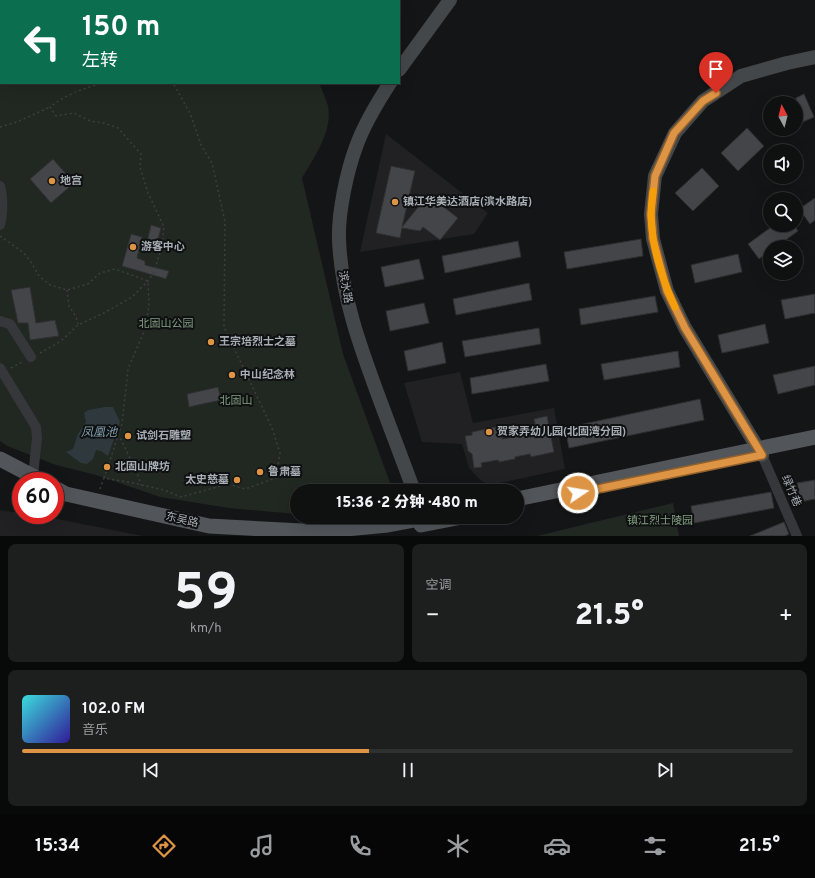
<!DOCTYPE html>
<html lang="zh">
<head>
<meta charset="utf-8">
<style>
  :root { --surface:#0f1010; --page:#1d1e1e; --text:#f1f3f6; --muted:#9b9d9f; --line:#2f3030; --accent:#de9445 }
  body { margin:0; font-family:Overpass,"Noto Sans SC",sans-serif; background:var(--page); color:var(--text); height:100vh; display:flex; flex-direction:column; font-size:15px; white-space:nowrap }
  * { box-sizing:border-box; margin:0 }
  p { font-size:13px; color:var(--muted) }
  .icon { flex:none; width:22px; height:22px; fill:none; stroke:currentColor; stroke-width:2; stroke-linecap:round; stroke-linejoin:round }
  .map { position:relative; height:536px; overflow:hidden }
  .panel { display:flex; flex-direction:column; gap:8px; padding:8px; background:#080909; flex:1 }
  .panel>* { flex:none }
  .guide { position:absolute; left:0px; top:0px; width:400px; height:84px; box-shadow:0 4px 16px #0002,0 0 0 1px var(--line); background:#0b6e4f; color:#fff; overflow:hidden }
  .needle { width:26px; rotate:353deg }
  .tools { position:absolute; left:763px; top:96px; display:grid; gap:8px }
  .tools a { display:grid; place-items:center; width:40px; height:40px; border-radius:50%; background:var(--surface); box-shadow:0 4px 16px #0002,0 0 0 1px var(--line); font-size:20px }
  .speed { position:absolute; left:12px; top:472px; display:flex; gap:8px; font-size:20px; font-weight:700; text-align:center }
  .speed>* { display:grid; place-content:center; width:52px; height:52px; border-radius:50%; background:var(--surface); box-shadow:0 4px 16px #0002,0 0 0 1px var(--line); line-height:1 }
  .speed .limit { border:6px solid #d22; background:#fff; color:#111 }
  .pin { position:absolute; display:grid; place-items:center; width:34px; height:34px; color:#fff; margin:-41px -17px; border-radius:50% 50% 50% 0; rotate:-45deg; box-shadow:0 0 4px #0007 }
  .pin .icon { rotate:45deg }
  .me { position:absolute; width:44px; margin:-22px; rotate:78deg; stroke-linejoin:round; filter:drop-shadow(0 0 3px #0008) }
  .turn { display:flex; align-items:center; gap:14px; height:84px; padding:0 16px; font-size:18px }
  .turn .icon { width:52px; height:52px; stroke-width:2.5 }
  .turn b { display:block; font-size:28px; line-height:34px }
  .big { font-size:30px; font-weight:800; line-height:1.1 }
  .panel .widget { flex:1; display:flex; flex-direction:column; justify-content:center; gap:6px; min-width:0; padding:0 14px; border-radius:8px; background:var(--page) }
  .panel .dial { align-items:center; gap:0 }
  .dial b { font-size:52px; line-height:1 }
  .song { display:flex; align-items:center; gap:12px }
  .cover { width:48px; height:48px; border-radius:6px; background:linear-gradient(135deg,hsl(180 70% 55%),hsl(250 70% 35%)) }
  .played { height:4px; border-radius:2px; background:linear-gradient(90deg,var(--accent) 45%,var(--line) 45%) }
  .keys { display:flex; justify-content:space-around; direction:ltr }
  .heat { display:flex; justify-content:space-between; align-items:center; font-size:22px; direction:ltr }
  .panel .tiles { flex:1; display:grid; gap:8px; grid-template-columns:1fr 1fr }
  .widget:last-child { grid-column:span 2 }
  .trip { position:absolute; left:290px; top:484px; width:234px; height:40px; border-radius:20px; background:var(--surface); box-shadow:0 4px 16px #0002,0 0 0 1px var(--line); font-weight:800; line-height:40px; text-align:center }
  .tab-bar { display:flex; height:64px; justify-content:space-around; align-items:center; background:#060606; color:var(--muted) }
  .tab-bar .icon { width:28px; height:28px }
  .tab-bar .current { color:var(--accent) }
  .tab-bar b { font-size:18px; color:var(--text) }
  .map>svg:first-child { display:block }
  .built { fill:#212123 }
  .green { fill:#212821 }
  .water { fill:#2f393d }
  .building { fill:#444549; stroke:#2f2f32 }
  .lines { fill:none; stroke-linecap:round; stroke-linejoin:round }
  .path { stroke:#3c3e41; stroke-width:1.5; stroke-dasharray:2 3; stroke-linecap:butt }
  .street { stroke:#36373b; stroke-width:10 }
  .secondary { stroke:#44474a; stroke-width:14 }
  .primary { stroke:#525559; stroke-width:15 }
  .route-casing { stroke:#90602d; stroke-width:10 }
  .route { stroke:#de9445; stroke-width:7 }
  .slow { stroke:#f59e0b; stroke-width:7 }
  .poi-dot { fill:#de9445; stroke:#0f1011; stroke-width:1.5 }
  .labels { text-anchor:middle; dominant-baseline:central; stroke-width:4; stroke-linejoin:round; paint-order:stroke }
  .poi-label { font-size:11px; font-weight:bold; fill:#a8aeb5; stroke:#0f1011; text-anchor:start }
  .street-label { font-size:11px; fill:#a8aeb5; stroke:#0f1011 }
  .park-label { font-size:11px; fill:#839e81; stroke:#0f1011 }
  .water-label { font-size:12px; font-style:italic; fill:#829fac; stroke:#0f1011 }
</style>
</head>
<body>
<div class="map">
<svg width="815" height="536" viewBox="0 0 815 536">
  <rect width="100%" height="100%" fill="#141516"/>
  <!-- built -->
  <g class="built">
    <polygon points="386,134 488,213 474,234 360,252"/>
    <polygon points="460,372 473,423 554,408 565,469 490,485 480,480 469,468 462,444 422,442 404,383"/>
    <polygon points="0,510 21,513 21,515 32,515 47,517 143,536 0,536"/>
  </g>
  <!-- green -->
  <g class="green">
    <path d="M0,0H287V1H1V83H319C322,90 326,99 328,106C333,131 314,158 302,178L343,354L393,491H297V514L229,508L160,497L96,475L56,465L7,446L0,441Z"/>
    <polygon points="673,503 679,536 537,536"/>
  </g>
  <!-- water -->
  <polygon class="water" points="105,407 113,407 120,422 108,456 101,451 96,450 93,459 87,464 81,463 66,452 73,449 78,434 86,422 84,413 88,410"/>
  <!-- building -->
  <g class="building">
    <polygon points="804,94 814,117 796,125 796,98"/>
    <polygon points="747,128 764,146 738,171 721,153"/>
    <polygon points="53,159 74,183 51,203 30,179"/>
    <polygon points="391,166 415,171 402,227 428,195 458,218 440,240 423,227 420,231 402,228 400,238 376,233"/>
    <polygon points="702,168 719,186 693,211 675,193"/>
    <polygon points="815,198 815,220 810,224 799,209"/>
    <polygon points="151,225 161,228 157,244 147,242"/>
    <polygon points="774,225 794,225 798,231 776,247 770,247 770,251 759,259 748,244"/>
    <polygon points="131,234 142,237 137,258 145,261 145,265 169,271 166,279 122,266"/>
    <polygon points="641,239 643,256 567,269 564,252"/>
    <polygon points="518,241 521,257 445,273 442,256"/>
    <polygon points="738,254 742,272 695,283 691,265"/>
    <polygon points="419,259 424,279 385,287 381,267"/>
    <polygon points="529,283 532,300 456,315 453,299"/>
    <polygon points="30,287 36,323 55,320 59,336 30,340 28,323 18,323 11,290"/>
    <polygon points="815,294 815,313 785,319 781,300"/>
    <polygon points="655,296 658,312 581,325 579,309"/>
    <polygon points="424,303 429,323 390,331 386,311"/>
    <polygon points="765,324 769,343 722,353 718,335"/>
    <polygon points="539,328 541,344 465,357 462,341"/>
    <polygon points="442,342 446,363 408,371 404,351"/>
    <polygon points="678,351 680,367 604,380 601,364"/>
    <polygon points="546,364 549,381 472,394 470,378"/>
    <polygon points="815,366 815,385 778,394 773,375"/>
    <polygon points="218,387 221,400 189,407 187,394"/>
    <polygon points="700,399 704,420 569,448 565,428"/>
    <polygon points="547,416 554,452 531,457 530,454 515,457 515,459 499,462 498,460 481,463 482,467 474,468 472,454 468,451 465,436 472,435 472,432 500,426 502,439 537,433 534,419"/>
    <polygon points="815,480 815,499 800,502 797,483"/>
    <polygon points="771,492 774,508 694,523 691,506"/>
    <polygon points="784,522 789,534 785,536 750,536"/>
  </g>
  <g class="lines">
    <!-- path -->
    <g class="path">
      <polyline points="81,0 81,1"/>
      <polyline points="129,0 130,1"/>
      <polyline points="38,1 38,0"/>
      <polyline points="0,127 17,122 50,107"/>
      <polyline points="0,236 24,253 31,262 39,276 50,285 67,290 88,284 100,273 115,269 148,281 149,304 146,327 128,369 122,424 104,478"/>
      <polyline points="67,290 69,306 76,317 78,324"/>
      <path d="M40,353L61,341L78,325L102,314L132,297L148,281L154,272L162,246L164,227L148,193L140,167L141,154L118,128L104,123L90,121L74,113L56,116L50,107C65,95 84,88 103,83"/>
      <polyline points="11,368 24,361"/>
      <polyline points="118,434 137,472 141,485"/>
      <polyline points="100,489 104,478 133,483 164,490 181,497 228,484 245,489 276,478 280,453 272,428 224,327 225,222 212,163 201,145 190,113 173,83"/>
    </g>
    <!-- street -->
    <g class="street">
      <path d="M0,186C3,197 3,214 0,225"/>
      <polyline points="0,321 10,324 31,357"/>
      <polyline points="0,368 36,427 37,438 33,476"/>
      <polyline points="762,455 797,536"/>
    </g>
    <!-- secondary -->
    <g class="secondary">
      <polyline points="399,70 450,0"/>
      <path d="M390,83C377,103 364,124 356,147C347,171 338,213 339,239C341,296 361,349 381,403C392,432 403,462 414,491"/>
      <polyline points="762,455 685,328 667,291 653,239 651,214 655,176 675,133 703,101 741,76 787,63 815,57"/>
    </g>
    <!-- primary -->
    <g class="primary">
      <polyline points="0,459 42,481"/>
      <polyline points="55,488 66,494 209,526 302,531 325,531 388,525 431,517"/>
      <polyline points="517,499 815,437"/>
      <polyline points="421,525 462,517"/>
    </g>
  </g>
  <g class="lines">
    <!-- route casing -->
    <g class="route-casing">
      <polyline id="route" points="578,493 762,455 685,328 667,291 653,239 651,214 655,176 674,133 703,101 716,93"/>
    </g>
    <!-- route -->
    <use href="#route" class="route"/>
    <!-- slow -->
    <path class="slow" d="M653,191C652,199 651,208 651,216C652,247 662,279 675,307"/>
  </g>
  <!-- markers -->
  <g class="poi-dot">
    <circle cx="52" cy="181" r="4"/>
    <circle cx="395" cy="202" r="4"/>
    <circle cx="133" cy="247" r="4"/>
    <circle cx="211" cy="342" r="4"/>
    <circle cx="232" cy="375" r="4"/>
    <circle cx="489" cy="432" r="4"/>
    <circle cx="128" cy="436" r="4"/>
    <circle cx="107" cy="467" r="4"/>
    <circle cx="260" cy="472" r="4"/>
    <circle cx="237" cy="480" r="4"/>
  </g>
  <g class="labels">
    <!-- poi labels -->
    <g class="poi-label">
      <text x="60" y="181">地宫</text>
      <text x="403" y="202">镇江华美达酒店(滨水路店)</text>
      <text x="141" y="247">游客中心</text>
      <text x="219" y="342">王宗培烈士之墓</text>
      <text x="240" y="375">中山纪念林</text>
      <text x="497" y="432">贺家弄幼儿园(北固湾分园)</text>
      <text x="136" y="436">试剑石雕塑</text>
      <text x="115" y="467">北固山牌坊</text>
      <text x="268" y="472">鲁肃墓</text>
      <text x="229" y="480" text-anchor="end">太史慈墓</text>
    </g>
    <!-- street labels -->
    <g class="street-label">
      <text transform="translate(345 287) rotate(79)">滨水路</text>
      <text transform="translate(791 491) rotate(67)">绿竹巷</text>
      <text transform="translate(182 520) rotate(13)">东吴路</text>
    </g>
    <!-- park labels -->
    <g class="park-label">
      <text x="166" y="324">北固山公园</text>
      <text x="236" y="401">北固山</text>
      <text x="660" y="521">镇江烈士陵园</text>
    </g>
    <!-- water labels -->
    <g class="water-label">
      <text x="99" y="433">凤凰池</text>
    </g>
  </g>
</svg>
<div class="tools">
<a><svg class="needle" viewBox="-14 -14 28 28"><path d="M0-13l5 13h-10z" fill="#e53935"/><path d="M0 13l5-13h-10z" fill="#9b9d9f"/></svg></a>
<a><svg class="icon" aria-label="sound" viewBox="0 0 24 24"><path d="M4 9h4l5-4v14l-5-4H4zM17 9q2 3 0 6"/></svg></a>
<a><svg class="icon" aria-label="search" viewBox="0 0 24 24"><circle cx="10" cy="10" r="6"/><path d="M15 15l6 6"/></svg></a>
<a><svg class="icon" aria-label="layers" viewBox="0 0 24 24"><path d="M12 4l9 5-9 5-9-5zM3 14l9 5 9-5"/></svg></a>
</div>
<div class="speed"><div class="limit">60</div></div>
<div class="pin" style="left:716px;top:93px;background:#d93025"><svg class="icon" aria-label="arrive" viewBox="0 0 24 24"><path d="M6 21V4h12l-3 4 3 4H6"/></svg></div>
<svg class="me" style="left:578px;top:493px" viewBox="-20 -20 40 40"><circle r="17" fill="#de9445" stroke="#fff" stroke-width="3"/><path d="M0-11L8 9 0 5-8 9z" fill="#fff"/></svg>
<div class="trip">15:36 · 2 分钟 · 480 m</div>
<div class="guide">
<div class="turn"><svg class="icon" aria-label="left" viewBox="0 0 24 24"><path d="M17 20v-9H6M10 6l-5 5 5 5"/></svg><div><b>150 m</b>左转</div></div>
</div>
</div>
<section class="panel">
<div class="tiles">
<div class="widget dial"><b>59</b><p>km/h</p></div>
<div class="widget"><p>空调</p>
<div class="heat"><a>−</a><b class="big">21.5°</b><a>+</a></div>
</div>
<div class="widget">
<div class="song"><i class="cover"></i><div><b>102.0 FM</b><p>音乐</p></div></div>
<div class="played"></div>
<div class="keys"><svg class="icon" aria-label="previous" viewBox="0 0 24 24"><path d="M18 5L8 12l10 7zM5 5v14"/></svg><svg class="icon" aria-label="pause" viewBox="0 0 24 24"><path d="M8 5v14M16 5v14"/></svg><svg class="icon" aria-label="next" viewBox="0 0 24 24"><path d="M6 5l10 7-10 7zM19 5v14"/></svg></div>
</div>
</div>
</section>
<nav class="tab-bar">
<b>15:34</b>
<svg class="icon current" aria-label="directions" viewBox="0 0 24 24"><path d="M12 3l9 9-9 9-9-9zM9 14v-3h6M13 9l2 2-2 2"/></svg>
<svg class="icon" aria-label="music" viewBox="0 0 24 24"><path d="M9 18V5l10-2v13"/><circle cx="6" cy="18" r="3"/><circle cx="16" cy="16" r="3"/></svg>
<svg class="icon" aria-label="phone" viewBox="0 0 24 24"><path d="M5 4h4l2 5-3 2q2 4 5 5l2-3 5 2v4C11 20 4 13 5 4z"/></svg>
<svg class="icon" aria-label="climate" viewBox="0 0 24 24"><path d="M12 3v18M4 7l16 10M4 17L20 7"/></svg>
<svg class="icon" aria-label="car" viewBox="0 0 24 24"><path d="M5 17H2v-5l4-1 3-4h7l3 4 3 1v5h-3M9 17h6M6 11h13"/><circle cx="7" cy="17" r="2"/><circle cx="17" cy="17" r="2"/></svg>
<svg class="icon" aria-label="filters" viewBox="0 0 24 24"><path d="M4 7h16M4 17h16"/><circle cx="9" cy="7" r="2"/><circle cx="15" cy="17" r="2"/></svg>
<b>21.5°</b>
</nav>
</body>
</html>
